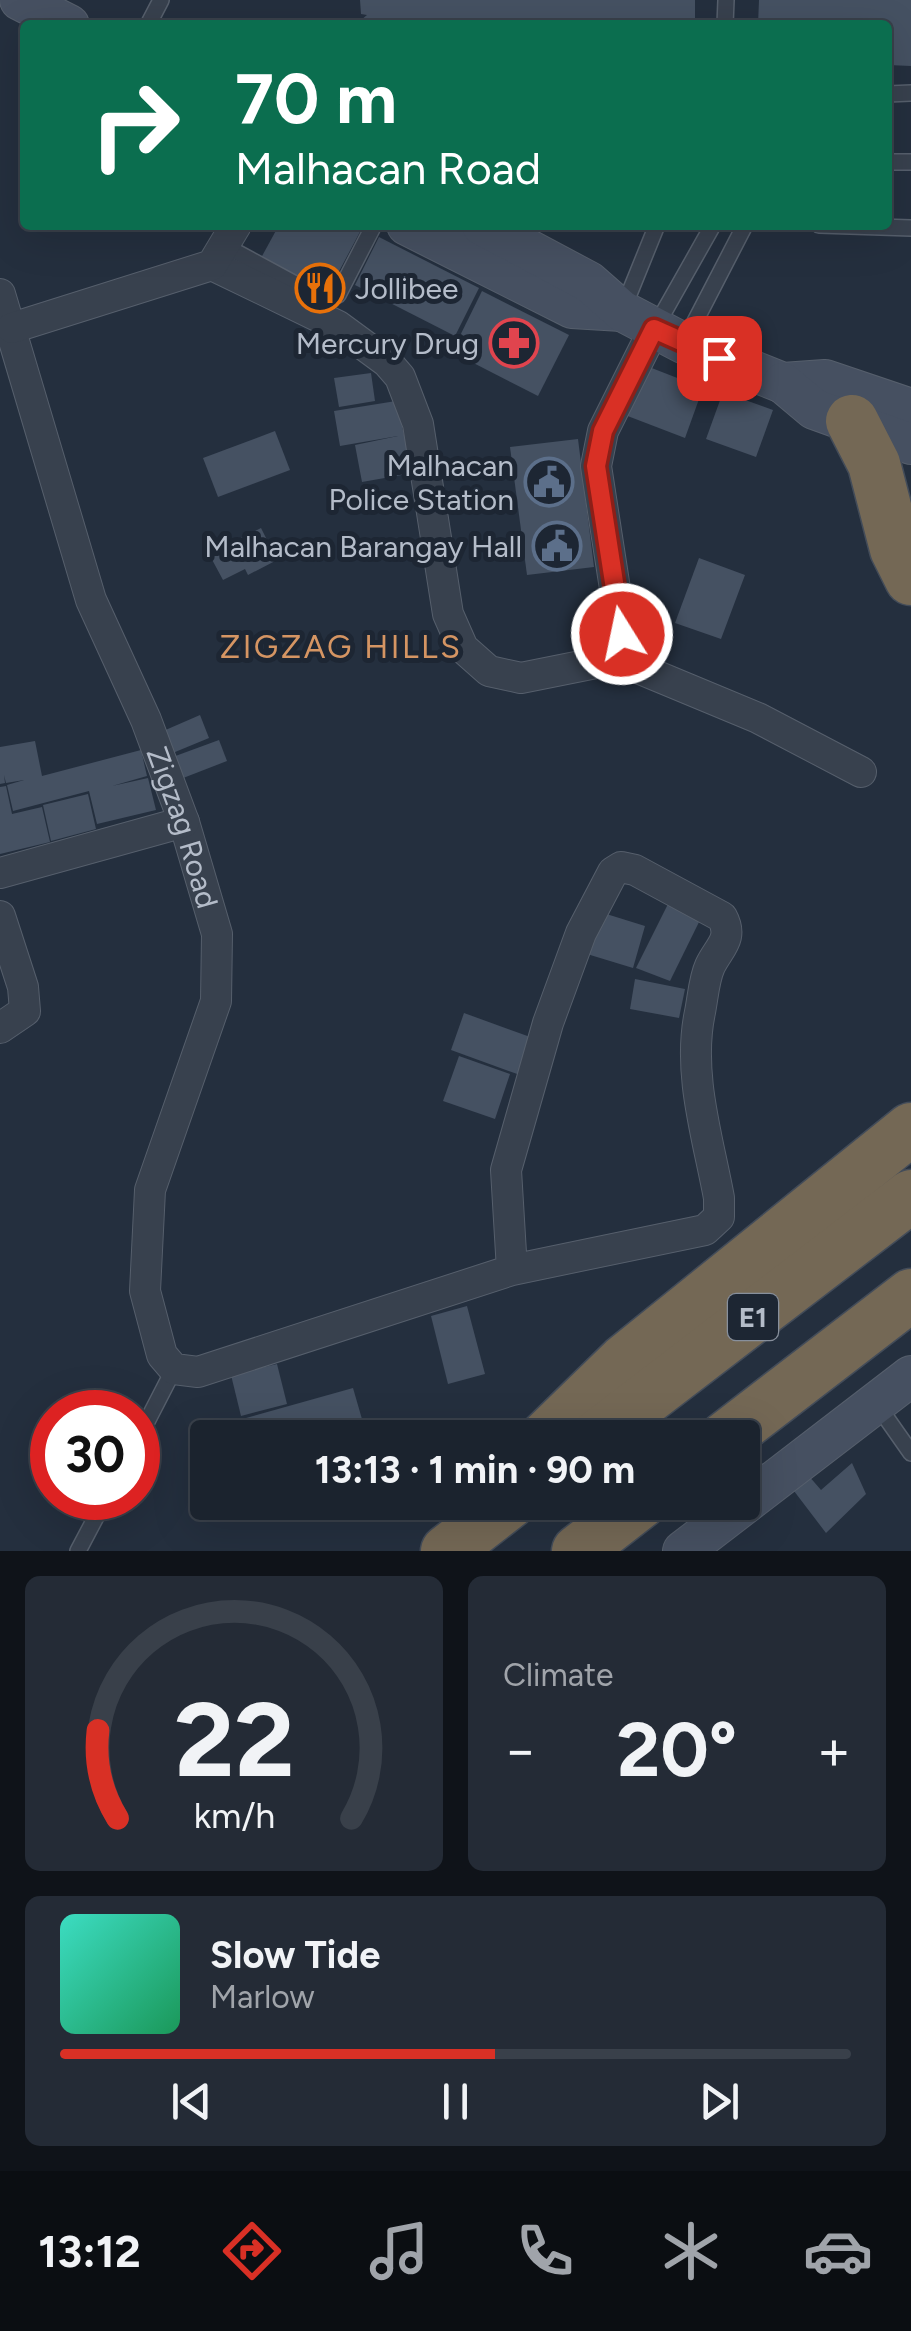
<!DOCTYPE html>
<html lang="en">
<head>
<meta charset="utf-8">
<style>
  :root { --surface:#1b232e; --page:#242b36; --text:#f1f3f6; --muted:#a0a4aa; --line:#39404a; --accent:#d93025 }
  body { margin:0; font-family:Figtree,sans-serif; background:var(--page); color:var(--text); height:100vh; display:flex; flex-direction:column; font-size:38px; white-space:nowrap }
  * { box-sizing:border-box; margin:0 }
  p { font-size:32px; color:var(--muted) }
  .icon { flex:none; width:55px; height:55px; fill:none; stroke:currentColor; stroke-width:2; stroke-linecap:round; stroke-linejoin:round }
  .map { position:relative; height:1551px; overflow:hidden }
  .side { display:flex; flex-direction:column; gap:25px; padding:25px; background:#0f1319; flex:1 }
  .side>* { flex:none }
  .guide { position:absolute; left:20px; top:20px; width:872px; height:210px; border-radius:10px; box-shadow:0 10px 40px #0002,0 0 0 2px var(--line); background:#0b6e4f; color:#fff; overflow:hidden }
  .speed { position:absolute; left:30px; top:1390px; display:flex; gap:20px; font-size:50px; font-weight:700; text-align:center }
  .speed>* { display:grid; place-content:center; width:130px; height:130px; border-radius:50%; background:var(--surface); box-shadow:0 10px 40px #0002,0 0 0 2px var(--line); line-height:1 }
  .speed .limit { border:15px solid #d22; background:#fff; color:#111 }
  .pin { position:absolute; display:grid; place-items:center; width:85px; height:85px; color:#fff; margin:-42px; border-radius:20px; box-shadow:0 5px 15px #0006 }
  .me { position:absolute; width:110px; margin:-55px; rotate:350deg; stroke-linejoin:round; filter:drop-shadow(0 0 8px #0008) }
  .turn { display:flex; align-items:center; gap:35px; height:210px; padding:0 50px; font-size:45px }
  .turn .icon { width:130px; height:130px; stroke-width:2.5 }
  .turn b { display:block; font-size:70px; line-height:85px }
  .big { font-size:75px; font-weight:700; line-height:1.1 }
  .side .widget { flex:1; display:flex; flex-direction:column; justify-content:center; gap:15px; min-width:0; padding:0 35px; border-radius:15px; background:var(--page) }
  .side .dial { align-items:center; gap:0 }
  .dial svg { height:260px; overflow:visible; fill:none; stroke:var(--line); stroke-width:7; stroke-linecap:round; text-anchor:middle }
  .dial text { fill:var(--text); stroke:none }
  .song { display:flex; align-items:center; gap:30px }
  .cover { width:120px; height:120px; border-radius:15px; background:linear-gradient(135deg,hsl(170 70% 55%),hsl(150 70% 35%)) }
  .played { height:10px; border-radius:5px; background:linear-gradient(90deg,var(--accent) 55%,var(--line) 55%) }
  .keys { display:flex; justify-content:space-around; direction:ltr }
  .heat { display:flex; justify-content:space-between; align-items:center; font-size:55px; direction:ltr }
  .side .tiles { flex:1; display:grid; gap:25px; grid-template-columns:1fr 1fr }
  .widget:last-child { grid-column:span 2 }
  .trip { position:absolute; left:190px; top:1420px; width:570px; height:100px; border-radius:10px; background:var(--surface); box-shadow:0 10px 40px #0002,0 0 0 2px var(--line); font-weight:700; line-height:100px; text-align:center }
  .menu { display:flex; height:160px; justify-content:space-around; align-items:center; background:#0b0e12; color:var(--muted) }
  .menu .icon { width:70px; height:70px }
  .menu .selected { color:var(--accent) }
  .menu b { font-size:45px; color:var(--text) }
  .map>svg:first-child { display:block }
  .building { fill:#455162 }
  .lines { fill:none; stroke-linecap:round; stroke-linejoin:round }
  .service-casing { stroke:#565f6c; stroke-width:18 }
  .minor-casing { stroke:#565f6c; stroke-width:32 }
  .secondary-casing { stroke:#565f6c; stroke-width:42 }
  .motorway-casing { stroke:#434c59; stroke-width:55 }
  .service { stroke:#38414e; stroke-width:15 }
  .minor { stroke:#38414e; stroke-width:30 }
  .secondary { stroke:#465061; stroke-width:40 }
  .motorway { stroke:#746855; stroke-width:52 }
  .route-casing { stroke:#8d1f18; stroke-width:25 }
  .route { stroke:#d93025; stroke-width:18 }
  .labels { text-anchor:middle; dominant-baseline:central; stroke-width:10; stroke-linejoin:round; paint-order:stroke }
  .shield { fill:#1d2633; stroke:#878f9c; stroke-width:2.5 }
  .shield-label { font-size:28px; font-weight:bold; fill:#b4bcc9 }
  .poi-label { font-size:30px; fill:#b4bcc9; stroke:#1d2633; text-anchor:end }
  .street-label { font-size:30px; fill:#b4bcc9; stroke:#1d2633 }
  .neighbourhood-label { font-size:32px; letter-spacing:2.5px; fill:#d59563; stroke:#1d2633 }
</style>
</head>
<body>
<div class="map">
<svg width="911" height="1551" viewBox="0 0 911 1551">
  <rect width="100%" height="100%" fill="#242f3e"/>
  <!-- building -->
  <g class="building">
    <polygon points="360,0 695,0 695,25 355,25 367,15 361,14"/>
    <polygon points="759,0 911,0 911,66 888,65 888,25 758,25"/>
    <polygon points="279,225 357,225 362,228 327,294 261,258"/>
    <polygon points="379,237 479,288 455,336 355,285"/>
    <polygon points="482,291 569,335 538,396 452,352"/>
    <polygon points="644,365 703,388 685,438 625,415"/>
    <polygon points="371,373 375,401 339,407 334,378"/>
    <polygon points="723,392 773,410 756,457 706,439"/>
    <polygon points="396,401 413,473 362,482 355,445 398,436 340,446 334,411"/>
    <polygon points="275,431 290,470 218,497 203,458"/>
    <polygon points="578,439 594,567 527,575 510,447"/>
    <polygon points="261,528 277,560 248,575 245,569 223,580 209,554"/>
    <polygon points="699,558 745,575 721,639 675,623"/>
    <polygon points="200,715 209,738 163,757 154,735"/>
    <polygon points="219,740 227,761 178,780 170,758"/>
    <polygon points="35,741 42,776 141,750 147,776 112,786 148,778 156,810 97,824 89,791 13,811 7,785 24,780 6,783 4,775 5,783 0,784 0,747"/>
    <polygon points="6,786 12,814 42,807 50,842 0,854 0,787"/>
    <polygon points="88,794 96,829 51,841 43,805"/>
    <polygon points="668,904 700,920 670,981 636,968"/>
    <polygon points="600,912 645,926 633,968 587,954"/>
    <polygon points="635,979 685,989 679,1018 630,1009"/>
    <polygon points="464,1013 533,1038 520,1075 451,1050"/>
    <polygon points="459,1056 510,1074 495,1119 443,1101"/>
    <polygon points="467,1306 485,1374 448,1384 431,1316"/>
    <polygon points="277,1364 287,1404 241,1416 231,1375"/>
    <polygon points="353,1388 364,1426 322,1438 251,1438 246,1418"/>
    <polygon points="852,1463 866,1494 826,1533 794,1491 808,1475 821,1490"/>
  </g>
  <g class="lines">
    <!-- service casing -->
    <g class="service-casing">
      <g id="service">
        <polyline points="148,25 161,0"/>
        <polyline points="725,25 726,0"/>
        <polyline points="888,94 911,93"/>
        <polyline points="888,162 911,162"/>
        <polyline points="819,225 911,228"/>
        <polyline points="225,246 323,299 338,295 374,225"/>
        <polyline points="623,309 657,225"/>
        <polyline points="656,326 713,225"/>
        <polyline points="685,341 745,225"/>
        <polyline points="878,1406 911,1453"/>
        <polyline points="138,1439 174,1369"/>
        <polyline points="78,1551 106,1498"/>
      </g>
    </g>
    <!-- minor casing -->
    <g class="minor-casing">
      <g id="minor">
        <polyline points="212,265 338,326 387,362 400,377 418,424 448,614 463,648 489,671 521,678 616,659 758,718 861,772"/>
        <path id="s1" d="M0,294L91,600L146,720L184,822L217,934L216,1001L150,1190L145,1291L162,1355L174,1369L198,1372L512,1270L705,1230L719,1217V1198C708,1138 687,1073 700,1012C703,997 704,979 710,966C719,947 734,939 722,917L635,870L621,867L613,872L581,933L548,1023L506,1170L512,1270"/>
        <polyline points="12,328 212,265 236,225"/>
        <polyline points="616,659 622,647 622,634 596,466 603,431 654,329"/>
        <polyline points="0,873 184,822"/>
        <polyline points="0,916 23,987 25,1011 0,1028"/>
      </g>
    </g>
    <!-- secondary casing -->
    <g class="secondary-casing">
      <g id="secondary">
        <polyline points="20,0 69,25"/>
        <polyline points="407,225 572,308 622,311"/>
        <polyline points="482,225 589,282 622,311 683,343 783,383 825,380 911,409"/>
        <polyline points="783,383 814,409 911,444"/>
        <polyline points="683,1551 911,1376"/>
      </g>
    </g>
    <!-- motorway casing -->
    <g class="motorway-casing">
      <g id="motorway">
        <polyline points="852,421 874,464 896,549 911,579"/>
        <polyline points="545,1438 624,1361 911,1129"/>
        <polyline points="595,1438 911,1196"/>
        <polyline points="725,1438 911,1295"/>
        <polyline points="447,1551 510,1502"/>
        <polyline points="578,1551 641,1502"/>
      </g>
    </g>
    <!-- service -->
    <use href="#service" class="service"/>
    <!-- minor -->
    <use href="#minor" class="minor"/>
    <!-- secondary -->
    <use href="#secondary" class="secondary"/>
    <!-- motorway -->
    <use href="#motorway" class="motorway"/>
  </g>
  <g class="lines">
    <!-- route casing -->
    <g class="route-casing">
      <polyline id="route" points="622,634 596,466 603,431 654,329 719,358"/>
    </g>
    <!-- route -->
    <use href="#route" class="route"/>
  </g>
  <!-- icons -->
  <defs>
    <g id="restaurant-ring" transform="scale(2.5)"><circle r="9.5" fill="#1d2633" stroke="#e8710a" stroke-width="1.5"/><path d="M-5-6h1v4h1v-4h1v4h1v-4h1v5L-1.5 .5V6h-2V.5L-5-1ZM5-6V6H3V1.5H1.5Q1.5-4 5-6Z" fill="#e8710a"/></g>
    <g id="pharmacy-ring" transform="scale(2.5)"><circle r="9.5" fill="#1d2633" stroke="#e0444e" stroke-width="1.5"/><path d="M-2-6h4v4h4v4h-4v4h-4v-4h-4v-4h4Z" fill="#e0444e"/></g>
    <g id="civic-ring" transform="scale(2.5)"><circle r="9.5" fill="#1d2633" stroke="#5c6f8a" stroke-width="1.5"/><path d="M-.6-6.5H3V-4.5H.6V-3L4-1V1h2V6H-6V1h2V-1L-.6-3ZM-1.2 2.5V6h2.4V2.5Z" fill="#5c6f8a"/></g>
  </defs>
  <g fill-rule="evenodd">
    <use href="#restaurant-ring" x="320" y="288"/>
    <use href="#pharmacy-ring" x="514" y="343"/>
    <use href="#civic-ring" x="549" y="482"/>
    <use href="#civic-ring" x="557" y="546"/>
  </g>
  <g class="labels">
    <!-- shield labels -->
    <rect class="shield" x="728" y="1294" width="50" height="46" rx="8"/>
    <g class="shield-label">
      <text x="753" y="1317">E1</text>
    </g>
    <!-- poi labels -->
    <g class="poi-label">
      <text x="355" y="288" text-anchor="start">Jollibee</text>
      <text x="479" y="343">Mercury Drug</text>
      <text x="514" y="465">Malhacan<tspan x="514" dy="34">Police Station</tspan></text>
      <text x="522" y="546">Malhacan Barangay Hall</text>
    </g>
    <!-- street labels -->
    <g class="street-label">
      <text stroke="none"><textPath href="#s1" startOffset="565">Zigzag Road</textPath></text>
    </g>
    <!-- neighbourhood labels -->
    <g class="neighbourhood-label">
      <text x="341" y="647">ZIGZAG HILLS</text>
    </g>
  </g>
</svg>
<div class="speed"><div class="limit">30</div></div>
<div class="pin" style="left:719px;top:358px;background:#d93025"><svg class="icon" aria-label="arrive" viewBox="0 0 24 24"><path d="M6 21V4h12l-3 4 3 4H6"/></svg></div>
<svg class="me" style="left:622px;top:634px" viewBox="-20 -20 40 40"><circle r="17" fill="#d93025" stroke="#fff" stroke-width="3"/><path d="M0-11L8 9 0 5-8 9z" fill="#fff"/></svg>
<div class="trip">13:13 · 1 min · 90 m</div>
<div class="guide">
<div class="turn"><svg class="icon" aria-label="right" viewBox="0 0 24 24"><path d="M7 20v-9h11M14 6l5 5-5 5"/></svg><div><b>70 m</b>Malhacan Road</div></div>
</div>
</div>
<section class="side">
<div class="tiles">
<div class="widget dial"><svg viewBox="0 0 100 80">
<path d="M14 69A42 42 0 1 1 86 69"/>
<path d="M14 69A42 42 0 0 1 8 42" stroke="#d93025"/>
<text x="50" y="56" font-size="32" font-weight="700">22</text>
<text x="50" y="72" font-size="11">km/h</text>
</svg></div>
<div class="widget"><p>Climate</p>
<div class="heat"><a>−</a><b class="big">20°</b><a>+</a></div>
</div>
<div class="widget">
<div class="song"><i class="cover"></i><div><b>Slow Tide</b><p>Marlow</p></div></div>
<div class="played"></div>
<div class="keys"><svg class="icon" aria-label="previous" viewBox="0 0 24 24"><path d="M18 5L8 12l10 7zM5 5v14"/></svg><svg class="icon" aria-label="pause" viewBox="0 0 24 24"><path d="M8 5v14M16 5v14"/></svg><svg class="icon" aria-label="next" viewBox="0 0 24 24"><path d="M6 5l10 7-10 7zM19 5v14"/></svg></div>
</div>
</div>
</section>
<nav class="menu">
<b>13:12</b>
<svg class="icon selected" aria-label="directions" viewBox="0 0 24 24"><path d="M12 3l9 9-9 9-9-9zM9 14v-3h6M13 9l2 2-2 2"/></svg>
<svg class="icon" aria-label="music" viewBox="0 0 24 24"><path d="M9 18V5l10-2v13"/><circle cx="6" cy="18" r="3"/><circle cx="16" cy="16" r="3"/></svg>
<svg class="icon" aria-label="phone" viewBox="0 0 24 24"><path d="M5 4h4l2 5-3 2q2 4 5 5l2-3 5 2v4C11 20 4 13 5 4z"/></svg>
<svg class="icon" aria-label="climate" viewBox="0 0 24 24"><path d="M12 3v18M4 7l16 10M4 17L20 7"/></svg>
<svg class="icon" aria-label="car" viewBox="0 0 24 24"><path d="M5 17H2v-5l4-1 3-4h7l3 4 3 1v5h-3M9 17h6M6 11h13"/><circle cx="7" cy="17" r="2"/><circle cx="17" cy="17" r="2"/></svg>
</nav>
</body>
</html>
